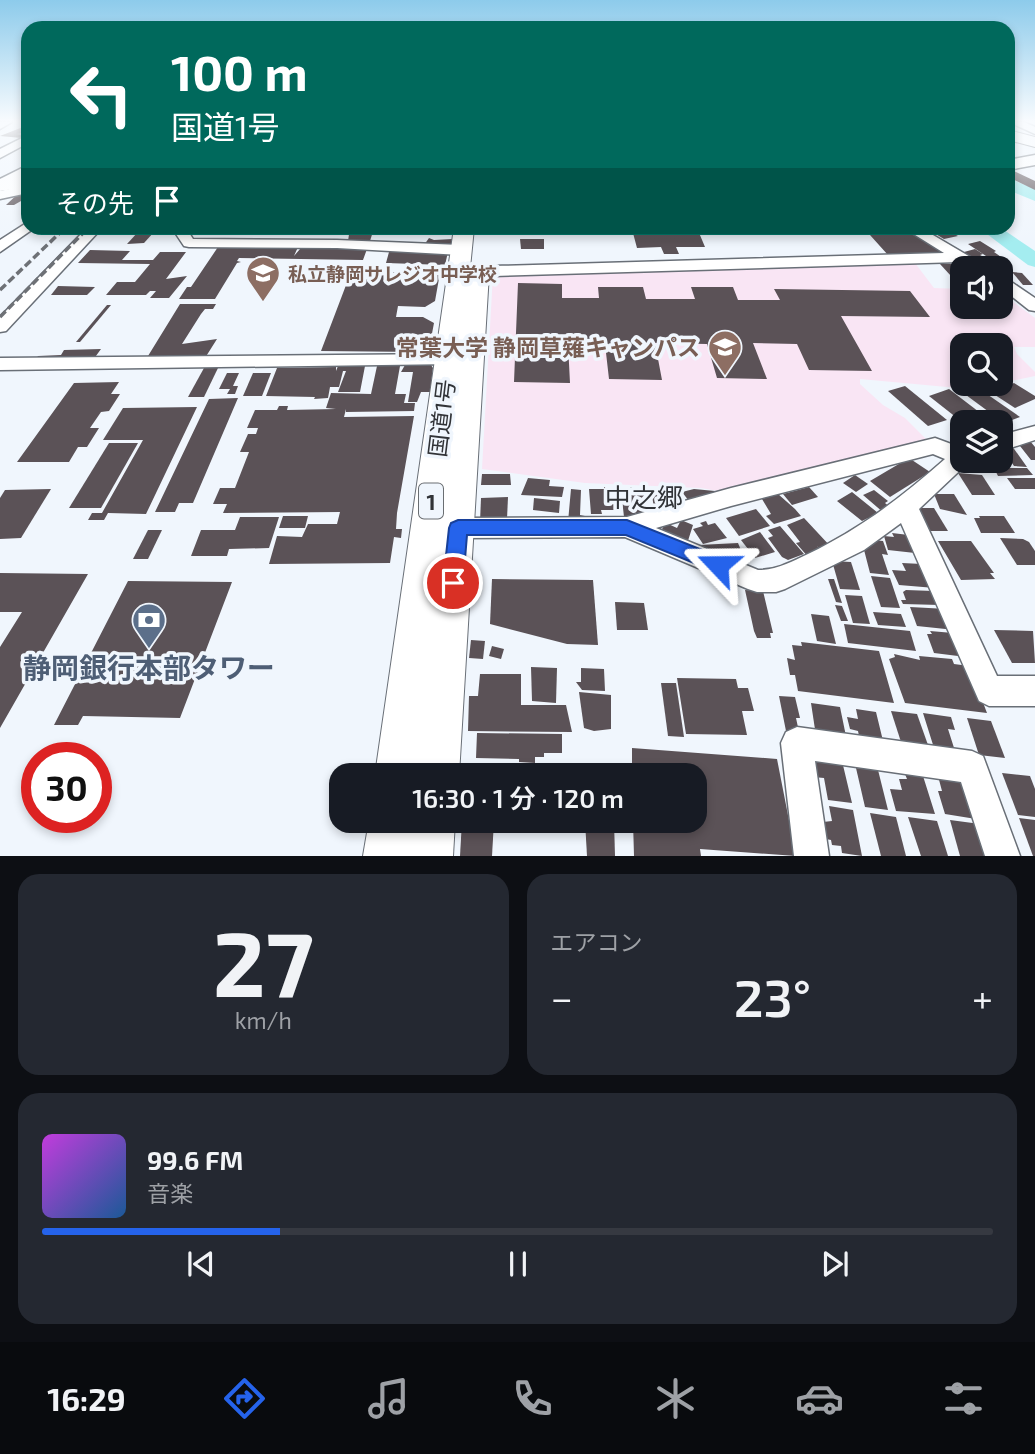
<!DOCTYPE html>
<html lang="ja">
<head>
<meta charset="utf-8">
<style>
  :root { --surface:#171b24; --page:#242831; --text:#f1f3f6; --muted:#9ea1a6; --line:#363941; --accent:#2563eb }
  body { margin:0; font-family:"Exo 2","Noto Sans JP",sans-serif; background:var(--page); color:var(--text); height:100vh; display:flex; flex-direction:column; font-size:26px; white-space:nowrap }
  * { box-sizing:border-box; margin:0 }
  p { font-size:23px; color:var(--muted) }
  .icon { flex:none; width:38px; height:38px; fill:none; stroke:currentColor; stroke-width:2; stroke-linecap:round; stroke-linejoin:round }
  .map { position:relative; height:856px; overflow:hidden }
  .side { display:flex; flex-direction:column; gap:18px; padding:18px; background:#0d0f14; flex:1 }
  .side>* { flex:none }
  .guide { position:absolute; left:21px; top:21px; width:994px; height:214px; border-radius:21px; box-shadow:0 4px 10px #0003; background:#00695c; color:#fff; overflow:hidden }
  .tools { position:absolute; left:950px; top:256px; display:grid; gap:14px }
  .tools a { display:grid; place-items:center; width:63px; height:63px; border-radius:14px; background:var(--surface); box-shadow:0 4px 10px #0003; font-size:35px }
  .speed { position:absolute; left:21px; top:742px; display:flex; gap:14px; font-size:35px; font-weight:700; text-align:center }
  .speed>* { display:grid; place-content:center; width:91px; height:91px; border-radius:50%; background:var(--surface); box-shadow:0 4px 10px #0003; line-height:1 }
  .speed .limit { border:10px solid #d22; background:#fff; color:#111 }
  .pin { position:absolute; display:grid; place-items:center; width:60px; height:60px; color:#fff; margin:-30px; border:4px solid #fff; border-radius:50%; box-shadow:0 2px 7px #0007 }
  .me { position:absolute; width:77px; margin:-38px; rotate:293deg; stroke-linejoin:round; filter:drop-shadow(0 0 5px #0008) }
  .turn { display:flex; align-items:center; gap:24px; height:147px; padding:0 35px; font-size:32px }
  .turn .icon { width:91px; height:91px; stroke-width:2.5 }
  .turn b { display:block; font-size:49px; line-height:60px }
  .then { display:flex; align-items:center; height:66px; padding:0 35px; background:#0003; gap:14px; font-size:26px }
  .big { font-size:52px; font-weight:600; line-height:1.1 }
  .side .card { flex:1; display:flex; flex-direction:column; justify-content:center; gap:10px; min-width:0; padding:0 24px; border-radius:21px; background:var(--page) }
  .side .dial { align-items:center; gap:0 }
  .dial b { font-size:91px; line-height:1 }
  .song { display:flex; align-items:center; gap:21px }
  .cover { width:84px; height:84px; border-radius:10px; background:linear-gradient(135deg,hsl(290 70% 55%),hsl(210 70% 35%)) }
  .played { height:7px; border-radius:4px; background:linear-gradient(90deg,var(--accent) 25%,var(--line) 25%) }
  .keys { display:flex; justify-content:space-around; direction:ltr }
  .heat { display:flex; justify-content:space-between; align-items:center; font-size:38px; direction:ltr }
  .side .tiles { flex:1; display:grid; gap:18px; grid-template-columns:1fr 1fr }
  .card:last-child { grid-column:span 2 }
  .trip { position:absolute; left:329px; top:763px; width:378px; height:70px; border-radius:21px; background:var(--surface); box-shadow:0 4px 10px #0003; font-weight:600; line-height:70px; text-align:center }
  .dock { display:flex; height:112px; justify-content:space-around; align-items:center; background:#090b0e; color:var(--muted) }
  .dock .icon { width:49px; height:49px }
  .dock .active { color:var(--accent) }
  .dock b { font-size:32px; color:var(--text) }
  .map>svg:first-child { display:block }
  .education { fill:#f9e5f4 }
  .lines { fill:none; stroke-linecap:round; stroke-linejoin:round }
  .river { fill:#a4edf0; fill-rule:evenodd }
  .building { fill:#5b5257 }
  .minor-casing { stroke:#696f77; stroke-width:3 }
  .major-casing { stroke:#696f77; stroke-width:3 }
  .highway-casing { stroke:#696f77; stroke-width:2 }
  .minor { fill:#fff; fill-rule:evenodd }
  .major { fill:#fff; fill-rule:evenodd }
  .highway { fill:#fff; fill-rule:evenodd }
  .rail { stroke:#6e7176; stroke-width:3.5; stroke-dasharray:8 3.5; stroke-linecap:butt }
  .route { fill:#2563eb; stroke:#184099; stroke-width:2 }
  .labels { text-anchor:middle; dominant-baseline:central; stroke-width:7; stroke-linejoin:round; paint-order:stroke }
  .far-education-label { font-size:19px; font-weight:bold; fill:#785e54; stroke:#f0f6fd; text-anchor:start }
  .shield { fill:#f0f6fd; stroke:#6a6e72; stroke-width:2 }
  .shield-label { font-size:21px; font-weight:bold; fill:#313337 }
  .education-label { font-size:23px; font-weight:bold; fill:#785e54; stroke:#f0f6fd; text-anchor:end }
  .street-label { font-size:23px; fill:#313337; stroke:#f0f6fd }
  .quarter-label { font-size:26px; fill:#313337; stroke:#f0f6fd }
  .near-service-label { font-size:28px; font-weight:bold; fill:#4e5e75; stroke:#f0f6fd }
</style>
</head>
<body>
<div class="map">
<svg width="1035" height="856" viewBox="0 0 1035 856">
  <rect width="100%" height="100%" fill="#f0f6fd"/>
  <!-- education -->
  <polygon class="education" points="915,263 934,288 962,289 962,306 1001,306 1001,293 1035,318 1035,347 1014,347 1017,354 1035,372 1035,376 1001,383 1001,345 962,345 962,383 997,383 969,389 860,379 860,384 883,405 905,418 930,443 735,494 701,488 585,483 482,469 493,274"/>
  <g class="lines">
    <!-- river -->
    <g class="river">
      <polygon points="1008,178 1035,189 1035,201 1008,190"/>
      <polygon points="979,228 1001,228 1035,251 1035,267 1028,265"/>
    </g>
  </g>
  <!-- building -->
  <g class="building">
    <polygon points="28,125 28,133 16,134 27,135 22,138 0,136"/>
    <polygon points="1014,171 1035,181 1035,190 1008,177 1008,172"/>
    <polygon points="22,190 28,190 28,197 14,205 6,205"/>
    <polygon points="350,228 374,228 370,241 348,241"/>
    <polygon points="626,228 697,228 705,247 676,247 679,254 664,254 661,247 637,248 633,233 628,233"/>
    <polygon points="806,228 832,228 837,235 809,234"/>
    <polygon points="835,228 862,228 866,235 838,234"/>
    <polygon points="932,228 943,228 958,236 944,239 934,233 940,232"/>
    <polygon points="138,232 154,232 144,243 127,244"/>
    <polygon points="913,234 952,257 932,257 924,253 888,255 870,235"/>
    <polygon points="429,238 434,240 452,239 450,246 424,245"/>
    <polygon points="520,239 544,239 544,249 521,249"/>
    <polygon points="980,241 996,251 994,252 1004,259 995,261 989,258 968,244"/>
    <polygon points="218,247 298,247 294,256 300,249 367,249 363,260 239,258 237,261 241,262 237,263 215,299 179,299 187,287 191,287"/>
    <polygon points="975,249 983,254 980,255 992,261 979,264 964,252"/>
    <polygon points="90,250 130,251 122,260 153,260 160,252 186,252 166,279 187,276 169,298 150,298 156,291 150,291 146,295 106,295 117,282 135,282 150,264 78,263"/>
    <polygon points="389,252 448,252 445,265 386,263"/>
    <polygon points="940,264 956,264 962,270 962,276 951,276"/>
    <polygon points="351,272 440,273 435,301 425,307 398,306 396,317 423,317 434,323 430,344 417,349 417,352 321,351"/>
    <polygon points="1012,272 1022,273 1033,285 1023,285"/>
    <polygon points="518,283 562,284 562,298 599,298 598,287 643,287 646,299 695,299 691,287 733,287 738,300 780,300 774,289 910,291 930,317 841,316 872,371 809,370 797,344 753,343 767,379 717,378 707,344 655,343 662,380 609,379 605,344 568,344 570,383 514,382"/>
    <polygon points="58,286 95,287 87,295 51,295"/>
    <polygon points="180,304 216,304 213,309 205,309 201,314 182,344 217,339 205,358 150,357 148,356"/>
    <polygon points="107,305 111,305 80,342 76,342"/>
    <polygon points="101,349 93,360 34,362 38,356 61,355 64,350"/>
    <polygon points="405,365 431,365 433,368 430,392 421,392 417,402 408,402 413,372 401,372"/>
    <polygon points="338,366 365,366 360,392 338,392 346,371 343,371 339,387 330,387 328,398 314,399 315,397 266,396 277,368 336,367 336,371"/>
    <polygon points="377,366 400,366 395,394 406,394 404,403 415,403 414,411 346,412 346,409 344,417 414,416 397,513 396,529 402,529 401,538 394,537 390,563 269,564 277,536 302,537 308,524 337,524 340,512 223,513 227,504 213,504 220,488 235,488 249,452 240,452 248,434 256,434 258,428 247,428 255,410 277,410 279,406 288,406 287,410 336,409 326,408 331,393 371,394"/>
    <polygon points="204,368 218,368 204,397 188,397"/>
    <polygon points="227,373 239,373 233,386 238,386 235,394 227,394 230,389 219,389"/>
    <polygon points="253,373 271,373 262,396 243,396"/>
    <polygon points="119,382 111,394 120,394 109,411 101,412 90,428 99,428 87,447 78,447 69,462 17,462 74,383"/>
    <polygon points="1014,383 1035,396 1035,399 1015,408 992,393"/>
    <polygon points="905,386 947,420 928,426 888,391"/>
    <polygon points="949,389 983,415 962,422 929,396"/>
    <polygon points="981,390 1020,417 1004,423 966,395"/>
    <polygon points="238,398 193,503 179,503 175,512 155,512 209,399"/>
    <polygon points="197,407 146,514 108,513 104,520 88,520 92,513 102,513 143,440 103,440 123,408"/>
    <polygon points="1030,441 1035,447 1035,460 1031,460 1020,446 1022,446 1020,443"/>
    <polygon points="109,443 138,443 101,508 69,508"/>
    <polygon points="1001,446 1012,446 1027,467 1014,466 1010,460 1001,460"/>
    <polygon points="909,458 930,472 890,497 870,481"/>
    <polygon points="984,461 1000,461 1005,468 1027,468 1033,475 998,476 992,464"/>
    <polygon points="958,473 982,475 995,495 972,495"/>
    <polygon points="482,474 510,474 511,485 481,485"/>
    <polygon points="855,475 868,484 856,492 843,483"/>
    <polygon points="528,478 550,480 549,486 564,487 562,497 521,495"/>
    <polygon points="1007,478 1035,478 1035,489 1015,489"/>
    <polygon points="604,487 613,487 616,510 601,510 602,514 591,514 589,489 604,489"/>
    <polygon points="616,487 643,488 647,513 635,513 635,517 624,517 622,499 617,499"/>
    <polygon points="809,487 818,497 792,505 783,494"/>
    <polygon points="51,489 21,538 0,539 0,498 5,490"/>
    <polygon points="571,489 581,490 580,515 590,517 589,523 568,522"/>
    <polygon points="651,489 682,492 685,507 654,508"/>
    <polygon points="694,489 715,491 718,497 692,505 682,492"/>
    <polygon points="874,490 888,501 885,503 892,509 884,513 863,495"/>
    <polygon points="852,492 883,517 874,523 868,518 862,521 837,501"/>
    <polygon points="778,494 795,509 801,516 774,524 766,516 771,514 762,499"/>
    <polygon points="934,494 954,494 967,515 940,509"/>
    <polygon points="508,497 507,519 480,522 481,498"/>
    <polygon points="534,498 560,501 559,513 533,510"/>
    <polygon points="917,508 934,508 948,531 929,531"/>
    <polygon points="756,509 770,526 739,536 726,518"/>
    <polygon points="283,516 308,516 305,528 279,528"/>
    <polygon points="979,516 1004,516 1015,533 981,533 974,518 980,518"/>
    <polygon points="240,517 279,517 269,548 229,549 227,556 191,556 201,530 235,530"/>
    <polygon points="804,518 831,547 822,550 817,546 819,548 813,551 816,555 809,558 796,543 800,542 787,525"/>
    <polygon points="681,520 693,525 686,547 658,535 666,523 677,528"/>
    <polygon points="706,521 708,525 715,523 727,538 703,544 693,529 703,526 700,523"/>
    <polygon points="780,526 804,554 788,560 782,557 768,538 773,536 768,530"/>
    <polygon points="148,530 162,530 148,559 133,559"/>
    <polygon points="760,532 775,552 755,558 741,540"/>
    <polygon points="892,533 917,536 924,554 888,550 884,536 894,537"/>
    <polygon points="1000,538 1023,539 1029,542 1035,551 1035,565 1017,565"/>
    <polygon points="873,540 883,541 888,555 882,554 889,575 870,573 863,546 874,544"/>
    <polygon points="938,541 971,541 994,573 990,573 995,579 961,580"/>
    <polygon points="738,543 743,555 727,558 699,545"/>
    <polygon points="832,561 851,562 860,590 840,589"/>
    <polygon points="902,563 922,564 935,588 899,585 892,570 906,571"/>
    <polygon points="0,573 88,574 0,728 0,647 22,612 0,612"/>
    <polygon points="871,576 890,578 900,608 881,607"/>
    <polygon points="492,579 593,580 598,645 567,644 490,624"/>
    <polygon points="828,579 834,579 842,603 836,602"/>
    <polygon points="128,581 232,582 180,718 83,716 78,725 54,725"/>
    <polygon points="745,590 763,591 773,633 770,633 771,638 757,638 754,631"/>
    <polygon points="906,590 933,591 940,605 903,604 901,600 906,600 903,592"/>
    <polygon points="845,595 862,596 870,624 853,623"/>
    <polygon points="615,602 644,603 648,630 617,630"/>
    <polygon points="835,605 842,606 848,621 841,621"/>
    <polygon points="910,607 947,609 955,630 917,626"/>
    <polygon points="873,612 901,614 906,627 878,625"/>
    <polygon points="811,614 829,616 836,644 817,641"/>
    <polygon points="844,624 910,631 916,651 848,643"/>
    <polygon points="994,630 1033,631 1035,663 1012,663"/>
    <polygon points="930,631 953,633 966,657 934,653 927,634 932,634"/>
    <polygon points="471,640 485,641 483,659 469,658"/>
    <polygon points="801,642 879,651 894,703 798,691 795,675 790,675 787,658 795,660 792,645 802,646"/>
    <polygon points="492,646 504,649 501,659 489,656"/>
    <polygon points="894,654 920,660 919,656 952,659 954,664 969,666 987,713 905,703 889,659 895,657"/>
    <polygon points="531,667 557,668 556,703 532,701"/>
    <polygon points="581,668 604,669 605,691 582,690 576,682 581,682"/>
    <polygon points="480,674 521,674 521,705 566,705 572,732 468,731 469,696 478,696"/>
    <polygon points="677,678 736,679 738,688 748,688 754,711 742,711 747,735 686,734"/>
    <polygon points="661,683 676,683 684,737 668,736"/>
    <polygon points="579,692 611,695 611,729 594,731 584,728"/>
    <polygon points="779,696 795,697 800,718 796,718 799,732 786,731"/>
    <polygon points="811,703 840,707 847,741 816,736"/>
    <polygon points="856,709 876,712 884,745 860,741 858,731 850,729 847,717 858,719"/>
    <polygon points="891,711 917,714 928,745 901,742"/>
    <polygon points="923,713 951,717 955,730 948,729 955,751 934,748"/>
    <polygon points="967,718 991,721 1005,758 979,755"/>
    <polygon points="477,733 562,734 562,753 544,753 544,757 535,757 535,763 519,762 519,759 476,758"/>
    <polygon points="632,748 777,759 796,856 700,849 701,856 634,856 633,821 695,821 695,775 632,775"/>
    <polygon points="810,759 842,761 852,803 828,800 824,778 813,777"/>
    <polygon points="466,763 571,764 572,775 465,775"/>
    <polygon points="856,768 878,770 888,810 865,807"/>
    <polygon points="1002,773 1030,776 1035,789 1035,817 1018,815"/>
    <polygon points="905,774 923,776 935,814 896,811 890,789 902,790 899,779 907,779"/>
    <polygon points="938,776 964,781 976,819 945,814 938,791 942,791"/>
    <polygon points="829,806 853,810 862,856 842,853 841,846 832,845 831,840 826,839 823,822 832,821"/>
    <polygon points="870,813 896,817 906,856 881,856"/>
    <polygon points="908,817 937,821 948,856 921,856"/>
    <polygon points="1019,818 1035,820 1035,856 1033,856"/>
    <polygon points="950,820 980,824 990,856 960,856"/>
    <polygon points="462,821 494,821 492,856 460,856"/>
    <polygon points="585,821 614,821 615,856 587,856"/>
  </g>
  <g class="lines">
    <!-- minor casing -->
    <g class="minor-casing">
      <g id="minor">
        <polygon points="0,122 12,122 0,129"/>
        <polygon points="1009,122 1024,122 1035,127 1035,134"/>
        <polygon points="28,135 28,143 0,158 0,149"/>
        <polygon points="28,165 28,174 10,186 0,187 0,179"/>
        <polygon points="28,185 28,193 0,199 0,191"/>
        <polygon points="28,222 28,228 33,229 0,252 0,240"/>
        <polygon points="87,228 102,228 6,331 0,332 0,317"/>
        <polygon points="172,228 186,228 193,239 337,240 461,245 469,250 461,255 337,248 189,247 184,246"/>
        <polygon points="904,228 921,228 989,268 969,268 959,262 462,277 454,272 462,267 944,253"/>
        <polygon points="1001,275 1035,298 1035,311 1029,310 1001,288"/>
        <polygon points="448,354 455,356 457,360 455,364 0,370 0,358"/>
        <polygon points="1035,426 1035,440 1001,451 1001,435"/>
        <path d="M935,438L962,448V460H971L919,509L997,676H1035V706H989L979,701L901,523L864,550L785,589L776,592H757L748,589L625,537L458,538L449,535L446,528L449,521L458,518L627,517L731,488ZM933,454L945,459C902,497 860,529 808,554C791,562 777,570 758,570L656,528L731,506Z"/>
        <polygon points="797,727 972,751 983,756 1020,856 985,856 961,782 815,761 829,856 794,856 781,743 786,732"/>
      </g>
    </g>
    <!-- major casing -->
    <g class="major-casing">
      <g id="major">
        <polygon points="1035,155 1035,165 1008,170 1008,160"/>
        <polygon points="28,177 28,187 0,191 0,179"/>
      </g>
    </g>
    <!-- highway casing -->
    <g class="highway-casing">
      <g id="highway">
        <polygon points="1008,130 1035,137 1035,147 1008,140"/>
        <polygon points="454,228 474,228 470,268 486,268 489,273 459,775 375,775"/>
        <polygon points="369,821 455,821 453,856 363,856"/>
      </g>
    </g>
    <!-- minor -->
    <use href="#minor" class="minor"/>
    <!-- major -->
    <use href="#major" class="major"/>
    <!-- highway -->
    <use href="#highway" class="highway"/>
    <!-- rail -->
    <g class="rail">
      <polyline points="0,290 65,228"/>
      <polyline points="0,317 88,228"/>
    </g>
  </g>
  <!-- sky -->
  <linearGradient id="sky" x2="0" y2="1"><stop stop-color="#8dcbeb"/><stop offset="0.5" stop-color="#f8fbfe"/><stop offset="1" stop-color="#f8fbfe" stop-opacity="0"/></linearGradient>
  <rect width="1035" height="242" fill="url(#sky)"/>
  <!-- route -->
  <polygon class="route" points="458,520 627,520 725,559 728,565 725,570 718,573 626,535 467,535 463,583 460,589 453,591 446,589 443,583 449,528 451,523"/>
  <!-- icons -->
  <defs>
    <g id="school-pin" transform="scale(1.75)"><path d="M0 17L-7.5 6A9.5 9.5 0 1 1 7.5 6Z" fill="#8d6e63" stroke="#f0f6fd"/><path d="M0-5L7-2L0 1L-7-2ZM-4 1L0 2.5L4 1V4Q0 6-4 4Z" fill="#fff"/></g>
    <g id="university-pin" transform="scale(1.75)"><path d="M0 17L-7.5 6A9.5 9.5 0 1 1 7.5 6Z" fill="#8d6e63" stroke="#f0f6fd"/><path d="M0-5L7-2L0 1L-7-2ZM-4 1L0 2.5L4 1V4Q0 6-4 4Z" fill="#fff"/></g>
    <g id="bank-pin" transform="scale(1.75)"><path d="M0 17L-7.5 6A9.5 9.5 0 1 1 7.5 6Z" fill="#5c6f8a" stroke="#f0f6fd"/><path d="M-6-4H6V4H-6ZM0-2.3a2.3 2.3 0 1 0 0 4.6a2.3 2.3 0 1 0 0-4.6Z" fill="#fff"/></g>
  </defs>
  <g fill-rule="evenodd">
    <use href="#school-pin" x="263" y="273"/>
    <use href="#university-pin" x="725" y="347"/>
    <use href="#bank-pin" x="149" y="620"/>
  </g>
  <g class="labels">
    <!-- far-education labels -->
    <g class="far-education-label">
      <text x="288" y="273">私立静岡サレジオ中学校</text>
    </g>
    <!-- shield labels -->
    <rect class="shield" x="419" y="483.5" width="24" height="35" rx="5"/>
    <g class="shield-label">
      <text x="431" y="501">1</text>
    </g>
    <!-- education labels -->
    <g class="education-label">
      <text x="700" y="347">常葉大学 静岡草薙キャンパス</text>
    </g>
    <!-- street labels -->
    <g class="street-label">
      <text transform="translate(441 418) rotate(-83)">国道1号</text>
    </g>
    <!-- quarter labels -->
    <g class="quarter-label">
      <text x="644" y="496">中之郷</text>
    </g>
    <!-- near-service labels -->
    <g class="near-service-label">
      <text x="149" y="667">静岡銀行本部タワー</text>
    </g>
  </g>
</svg>
<div class="tools">
<a><svg class="icon" aria-label="sound" viewBox="0 0 24 24"><path d="M4 9h4l5-4v14l-5-4H4zM17 9q2 3 0 6"/></svg></a>
<a><svg class="icon" aria-label="search" viewBox="0 0 24 24"><circle cx="10" cy="10" r="6"/><path d="M15 15l6 6"/></svg></a>
<a><svg class="icon" aria-label="layers" viewBox="0 0 24 24"><path d="M12 4l9 5-9 5-9-5zM3 14l9 5 9-5"/></svg></a>
</div>
<div class="speed"><div class="limit">30</div></div>
<div class="pin" style="left:453px;top:583px;background:#d93025"><svg class="icon" aria-label="arrive" viewBox="0 0 24 24"><path d="M6 21V4h12l-3 4 3 4H6"/></svg></div>
<svg class="me" style="left:718px;top:565px" viewBox="-20 -20 40 40"><path d="M0-17L14 15 0 8-14 15z" fill="#2563eb" stroke="#fff" stroke-width="4"/></svg>
<div class="trip">16:30 · 1 分 · 120 m</div>
<div class="guide">
<div class="turn"><svg class="icon" aria-label="left" viewBox="0 0 24 24"><path d="M17 20v-9H6M10 6l-5 5 5 5"/></svg><div><b>100 m</b>国道1号</div></div>
<div class="then">その先<svg class="icon" aria-label="arrive" viewBox="0 0 24 24"><path d="M6 21V4h12l-3 4 3 4H6"/></svg></div>
</div>
</div>
<section class="side">
<div class="tiles">
<div class="card dial"><b>27</b><p>km/h</p></div>
<div class="card"><p>エアコン</p>
<div class="heat"><a>−</a><b class="big">23°</b><a>+</a></div>
</div>
<div class="card">
<div class="song"><i class="cover"></i><div><b>99.6 FM</b><p>音楽</p></div></div>
<div class="played"></div>
<div class="keys"><svg class="icon" aria-label="previous" viewBox="0 0 24 24"><path d="M18 5L8 12l10 7zM5 5v14"/></svg><svg class="icon" aria-label="pause" viewBox="0 0 24 24"><path d="M8 5v14M16 5v14"/></svg><svg class="icon" aria-label="next" viewBox="0 0 24 24"><path d="M6 5l10 7-10 7zM19 5v14"/></svg></div>
</div>
</div>
</section>
<nav class="dock">
<b>16:29</b>
<svg class="icon active" aria-label="directions" viewBox="0 0 24 24"><path d="M12 3l9 9-9 9-9-9zM9 14v-3h6M13 9l2 2-2 2"/></svg>
<svg class="icon" aria-label="music" viewBox="0 0 24 24"><path d="M9 18V5l10-2v13"/><circle cx="6" cy="18" r="3"/><circle cx="16" cy="16" r="3"/></svg>
<svg class="icon" aria-label="phone" viewBox="0 0 24 24"><path d="M5 4h4l2 5-3 2q2 4 5 5l2-3 5 2v4C11 20 4 13 5 4z"/></svg>
<svg class="icon" aria-label="climate" viewBox="0 0 24 24"><path d="M12 3v18M4 7l16 10M4 17L20 7"/></svg>
<svg class="icon" aria-label="car" viewBox="0 0 24 24"><path d="M5 17H2v-5l4-1 3-4h7l3 4 3 1v5h-3M9 17h6M6 11h13"/><circle cx="7" cy="17" r="2"/><circle cx="17" cy="17" r="2"/></svg>
<svg class="icon" aria-label="filters" viewBox="0 0 24 24"><path d="M4 7h16M4 17h16"/><circle cx="9" cy="7" r="2"/><circle cx="15" cy="17" r="2"/></svg>
</nav>
</body>
</html>
